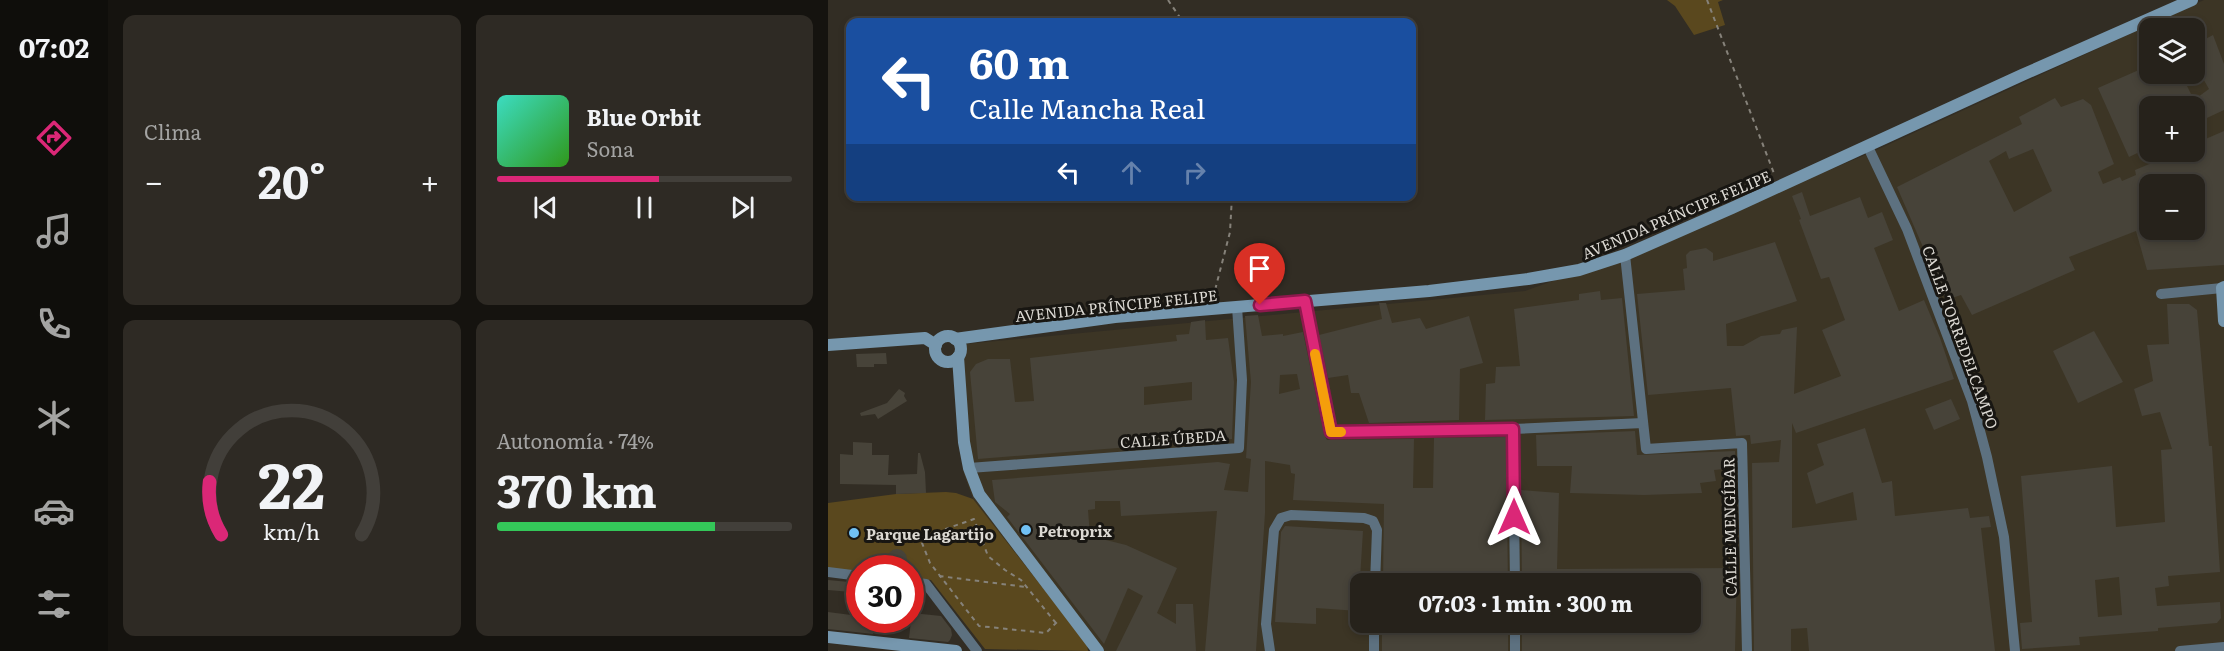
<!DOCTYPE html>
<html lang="es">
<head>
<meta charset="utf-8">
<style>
  :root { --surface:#26221b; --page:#2e2a24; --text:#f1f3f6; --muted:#a4a4a3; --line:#423f3a; --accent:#db2777 }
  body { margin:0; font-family:Literata,serif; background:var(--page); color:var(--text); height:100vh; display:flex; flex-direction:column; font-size:22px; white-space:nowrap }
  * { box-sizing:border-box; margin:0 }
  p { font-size:20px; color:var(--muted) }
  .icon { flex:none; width:33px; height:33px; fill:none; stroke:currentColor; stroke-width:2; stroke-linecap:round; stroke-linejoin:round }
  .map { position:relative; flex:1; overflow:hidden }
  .details { display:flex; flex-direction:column; gap:15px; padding:15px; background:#15130f; width:720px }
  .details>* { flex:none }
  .banner { position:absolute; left:18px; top:18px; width:570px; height:183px; border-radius:12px; box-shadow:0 3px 9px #0003,0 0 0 2px var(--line); background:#1a4fa0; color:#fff; overflow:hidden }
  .fabs { position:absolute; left:1311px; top:18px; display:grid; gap:12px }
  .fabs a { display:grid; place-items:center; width:66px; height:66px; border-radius:12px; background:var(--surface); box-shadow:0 3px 9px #0003,0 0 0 2px var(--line); font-size:30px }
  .speed { position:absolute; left:18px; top:555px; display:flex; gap:12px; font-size:30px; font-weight:700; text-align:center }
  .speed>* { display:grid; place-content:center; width:78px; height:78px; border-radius:50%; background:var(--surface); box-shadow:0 3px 9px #0003,0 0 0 2px var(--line); line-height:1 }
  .speed .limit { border:9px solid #d22; background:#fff; color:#111 }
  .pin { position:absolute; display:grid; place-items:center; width:51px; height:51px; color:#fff; margin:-62px -26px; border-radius:50% 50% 50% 0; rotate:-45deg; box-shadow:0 0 6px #0007 }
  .pin .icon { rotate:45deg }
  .me { position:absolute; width:66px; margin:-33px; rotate:0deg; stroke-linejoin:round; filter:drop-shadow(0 0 4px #0008) }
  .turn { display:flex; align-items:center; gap:21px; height:126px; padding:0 24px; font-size:27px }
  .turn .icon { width:78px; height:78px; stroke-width:2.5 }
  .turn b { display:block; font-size:42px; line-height:51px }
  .lanes { display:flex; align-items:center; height:57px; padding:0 24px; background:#0003; justify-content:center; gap:30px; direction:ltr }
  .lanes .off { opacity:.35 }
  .big { font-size:45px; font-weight:700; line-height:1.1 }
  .details .widget { flex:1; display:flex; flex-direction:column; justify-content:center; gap:9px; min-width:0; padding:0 21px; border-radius:12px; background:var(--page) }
  .details .dial { align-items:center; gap:0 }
  .dial svg { height:156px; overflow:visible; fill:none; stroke:var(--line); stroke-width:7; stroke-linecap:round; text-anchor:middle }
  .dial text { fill:var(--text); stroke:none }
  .song { display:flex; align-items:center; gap:18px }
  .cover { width:72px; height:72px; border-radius:9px; background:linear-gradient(135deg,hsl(170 70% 55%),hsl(110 70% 35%)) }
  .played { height:6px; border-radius:3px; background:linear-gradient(90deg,var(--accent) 55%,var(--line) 55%) }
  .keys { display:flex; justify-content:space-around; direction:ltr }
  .heat { display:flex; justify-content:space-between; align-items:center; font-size:33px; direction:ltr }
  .charge { height:9px; border-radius:4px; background:linear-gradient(90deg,#34c759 74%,var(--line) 0) }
  .details .tiles { flex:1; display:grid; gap:15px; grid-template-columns:repeat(2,1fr) }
  .trip { position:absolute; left:522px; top:573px; width:351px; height:60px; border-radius:12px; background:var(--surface); box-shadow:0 3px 9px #0003,0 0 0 2px var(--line); font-weight:700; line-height:60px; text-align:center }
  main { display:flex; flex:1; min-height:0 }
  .tabs { display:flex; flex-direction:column; width:108px; justify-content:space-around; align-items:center; background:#0f0e0b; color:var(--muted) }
  .tabs .icon { width:42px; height:42px }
  .tabs .on { color:var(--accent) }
  .tabs b { font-size:27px; color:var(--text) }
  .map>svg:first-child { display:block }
  .built { fill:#3c3525; fill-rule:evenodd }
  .green { fill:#5a481e }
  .building { fill:#474339; fill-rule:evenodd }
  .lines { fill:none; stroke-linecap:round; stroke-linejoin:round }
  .path { stroke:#86827a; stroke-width:2; stroke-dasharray:4.5 4.5; stroke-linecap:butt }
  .street { stroke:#5d7180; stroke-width:10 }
  .secondary { stroke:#7697ae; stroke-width:12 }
  .route-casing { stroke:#8e194d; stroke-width:15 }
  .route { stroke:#db2777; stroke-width:10 }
  .slow { stroke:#f59e0b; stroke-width:10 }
  .poi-dot { fill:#71c1f4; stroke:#181612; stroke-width:2 }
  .labels { text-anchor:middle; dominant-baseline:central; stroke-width:6; stroke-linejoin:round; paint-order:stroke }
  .street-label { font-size:15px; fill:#dcd9d3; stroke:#181612 }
  .poi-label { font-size:15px; font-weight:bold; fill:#dcd9d3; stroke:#181612; text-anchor:start }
</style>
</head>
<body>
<main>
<nav class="tabs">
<b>07:02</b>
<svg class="icon on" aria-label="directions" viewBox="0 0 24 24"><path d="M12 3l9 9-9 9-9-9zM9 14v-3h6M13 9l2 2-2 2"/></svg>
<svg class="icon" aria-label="music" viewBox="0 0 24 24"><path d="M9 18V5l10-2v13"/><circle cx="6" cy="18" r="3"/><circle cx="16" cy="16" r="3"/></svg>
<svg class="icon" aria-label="phone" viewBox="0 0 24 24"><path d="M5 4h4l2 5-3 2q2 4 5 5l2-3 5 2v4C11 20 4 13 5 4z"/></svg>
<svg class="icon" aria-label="climate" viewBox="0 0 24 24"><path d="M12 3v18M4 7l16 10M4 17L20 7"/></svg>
<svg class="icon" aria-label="car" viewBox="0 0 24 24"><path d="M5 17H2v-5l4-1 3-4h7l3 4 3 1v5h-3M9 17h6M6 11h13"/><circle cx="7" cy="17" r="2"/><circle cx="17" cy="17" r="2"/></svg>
<svg class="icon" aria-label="filters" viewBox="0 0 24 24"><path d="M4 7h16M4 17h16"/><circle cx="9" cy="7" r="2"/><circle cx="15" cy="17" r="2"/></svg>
</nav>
<section class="details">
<div class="tiles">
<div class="widget"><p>Clima</p>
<div class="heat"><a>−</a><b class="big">20°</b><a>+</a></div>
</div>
<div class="widget">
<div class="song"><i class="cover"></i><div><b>Blue Orbit</b><p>Sona</p></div></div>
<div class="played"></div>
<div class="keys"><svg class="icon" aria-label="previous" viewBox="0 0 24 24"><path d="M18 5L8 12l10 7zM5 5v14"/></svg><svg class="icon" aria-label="pause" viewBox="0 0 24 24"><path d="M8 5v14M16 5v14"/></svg><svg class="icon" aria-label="next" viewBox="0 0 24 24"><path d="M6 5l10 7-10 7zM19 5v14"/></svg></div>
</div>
<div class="widget dial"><svg viewBox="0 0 100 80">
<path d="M14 69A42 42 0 1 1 86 69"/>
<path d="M14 69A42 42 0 0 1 8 42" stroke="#db2777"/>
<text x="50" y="56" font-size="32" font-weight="700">22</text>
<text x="50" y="72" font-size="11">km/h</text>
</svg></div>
<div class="widget"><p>Autonomía · 74%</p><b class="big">370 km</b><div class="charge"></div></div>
</div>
</section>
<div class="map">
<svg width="1396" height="651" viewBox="0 0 1396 651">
  <rect width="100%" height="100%" fill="#322d24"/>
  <!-- built -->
  <path class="built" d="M1376,0H1396V651H264L145,499L136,474L131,438L127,345L697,291L797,255L1042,153ZM1322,28H1366V74H1322ZM1322,106H1366V152H1322ZM1322,184H1366V230H1322ZM532,584H862V622H532Z"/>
  <!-- green -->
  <g class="green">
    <polygon points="839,0 895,0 890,2 897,25 866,35 847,6"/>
    <polygon points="118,492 128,493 145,499 259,644 260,651 157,649 103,580 83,578 82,568 32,568 31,572 0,568 0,503 68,494"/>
  </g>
  <!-- building -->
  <g class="building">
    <polygon points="1385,35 1396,64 1396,110 1366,124 1366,106 1322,106 1322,147 1301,157 1270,88 1322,65 1322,74 1353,74 1366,100 1381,89 1369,68 1366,69 1366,45"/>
    <path d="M1227,98L1233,107L1255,99L1263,105L1286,164L1270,172L1275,184L1292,177L1294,181L1308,175L1307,170L1350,152H1366V144L1396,131V265L1319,270L1308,231L1241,257L1247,270L1144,315L1133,295L1118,300L1069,187L1194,124L1191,117ZM1205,149L1224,191L1186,212L1161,161L1178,151L1181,159ZM1322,184H1366V230H1322Z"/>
    <polygon points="974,192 982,216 1032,197 1040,218 1054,212 1065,240 1046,248 1071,311 1096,300 1112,338 1126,379 968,433 964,423 964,528 1029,520 1025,492 988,504 979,473 996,465 989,444 1037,428 1054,483 1064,481 1067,516 1140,508 1142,518 1161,516 1163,527 1153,528 1167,651 981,651 979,628 963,629 963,651 926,651 924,463 951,462 953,440 923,444 922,435 908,436 903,388 820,395 809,294 857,290 855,269 859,268 858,255 862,251 878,248 885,253 885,261 947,242 969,301 898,324 899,346 915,346 933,336 952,334 954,330 969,327 966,394 1013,376 994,330 1017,320 1001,277 993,279 971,220 973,219 964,196"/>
    <polygon points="772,291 773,300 794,298 806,416 657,420 658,384 667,383 668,367 692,366 686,309 751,300 751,294"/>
    <polygon points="551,303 558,303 564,323 592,318 598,329 641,316 655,363 632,369 631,420 541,423 531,393 523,393 520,375 500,378 491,335 554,319"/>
    <path d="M1339,304H1361L1369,310L1381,446H1384L1392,572L1340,576L1341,586L1327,588L1329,606L1392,602L1393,618L1389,623L1330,628V631L1251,637L1252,645L1194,649L1192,623L1204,622L1193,476L1284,466L1288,527L1337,522L1333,450L1344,449L1332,412L1314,416L1306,389L1325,381L1319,345L1341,344ZM1291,577L1294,615L1270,617L1267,580Z"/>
    <path d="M430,315L434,336L455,334V336L475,332L496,434L499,440L586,439L585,488H605L606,438L678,437L680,584H555L556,504L465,500L467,474L463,473L462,465L437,461V513L428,651H377L389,511L293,516L292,501H267V509L260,510L262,536L298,545L349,568L329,613L348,624V604H365L368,651H288L315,596L300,588L276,644L179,517L182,514L167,502L164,480L390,462L402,464L396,490L420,492L423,459L418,458L423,382L417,316ZM469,374L472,389L451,394L452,375Z"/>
    <path d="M377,320L378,340L400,338L406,382L404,439L150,459L142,372L148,364L160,359H182L187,402L206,401L202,358L349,341L348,335L361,334L363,322ZM364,382V400L316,405V387Z"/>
    <polygon points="1266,331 1295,382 1250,403 1225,351"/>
    <polygon points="58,353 59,364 46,364 46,367 29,367 28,354"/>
    <polygon points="71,389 77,393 76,396 79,401 50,419 47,414 33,416 32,413 59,403"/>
    <polygon points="1123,399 1132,419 1106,430 1097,409"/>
    <polygon points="807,431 809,455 907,451 907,468 886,470 888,481 872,483 874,493 816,495 742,493 744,466 709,466 708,435"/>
    <polygon points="25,442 44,443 44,455 61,455 60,475 89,474 90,453 92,453 97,472 98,493 68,494 68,485 12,484 12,454 25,455"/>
    <polygon points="693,490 731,493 729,569 909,568 907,651 694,651 694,622 862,622 862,584 694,584"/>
    <polygon points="457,526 535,531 530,611 488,608 488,624 447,622 453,532"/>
    <circle cx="69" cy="559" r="10"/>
    <polygon points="0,580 32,583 32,620 53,620 51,631 46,631 45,634 0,629 0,612 23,615 23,592 0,590"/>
    <polygon points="84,613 113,616 123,629 124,635 122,640 120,642 81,638"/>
    <rect x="554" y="622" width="126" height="29"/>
  </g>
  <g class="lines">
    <!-- path -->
    <g class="path">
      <polyline points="340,0 355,22"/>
      <polyline points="879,0 947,176"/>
      <polyline points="385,298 402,232 404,196"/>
      <polyline points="111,576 198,587"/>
      <polyline points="228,623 193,580 177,570 160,556 146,519 92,538 102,563 151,626 218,633 231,620"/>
    </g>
    <!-- street -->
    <g class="street">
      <polyline points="1040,147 1079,229 1144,401 1159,457 1176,537 1187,651"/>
      <polyline points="797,255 818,449 914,443 919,651"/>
      <polyline points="1333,294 1394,288"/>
      <polyline points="477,301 503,433 685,429 815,423"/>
      <polyline points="685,429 687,584"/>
      <polyline points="141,468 411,448 414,380 409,307"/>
      <polyline points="0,572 32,576"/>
      <polyline points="82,582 98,584 149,651"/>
      <polyline points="687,622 687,651"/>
      <polyline points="442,651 438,624 446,530 453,518 463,515 536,518 545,521 549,530 547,584"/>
      <polyline points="546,651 546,622"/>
      <polyline points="1352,651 1396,647"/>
    </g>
    <!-- secondary -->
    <g class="secondary">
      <polyline points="1396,287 1394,288 1396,321"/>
      <circle cx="120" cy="349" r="13"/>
      <polyline points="127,339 287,317 601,291 700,279 751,270 797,255 904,208 1194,75 1364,0"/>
      <polyline points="0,345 97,338 108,345"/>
      <polyline points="130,357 136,442 141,468 151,494 270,651"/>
      <polyline points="0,637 128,651"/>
    </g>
  </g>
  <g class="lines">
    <!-- route casing -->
    <g class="route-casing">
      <polyline id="route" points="432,305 477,301 503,432 685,429 686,517"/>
    </g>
    <!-- route -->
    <use href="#route" class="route"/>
    <!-- slow -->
    <polyline class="slow" points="487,354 503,432 513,432"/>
  </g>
  <!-- markers -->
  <g class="poi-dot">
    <circle cx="198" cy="530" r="6"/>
    <circle cx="26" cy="533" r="6"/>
  </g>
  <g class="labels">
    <!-- street labels -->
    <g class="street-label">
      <text transform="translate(848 214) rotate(-23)">AVENIDA PRÍNCIPE FELIPE</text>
      <text transform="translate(288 305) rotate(-6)">AVENIDA PRÍNCIPE FELIPE</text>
      <text transform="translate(1133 337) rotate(70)">CALLE TORREDELCAMPO</text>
      <text transform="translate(345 438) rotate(-4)">CALLE ÚBEDA</text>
      <text transform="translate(901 527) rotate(-91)">CALLE MENGÍBAR</text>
    </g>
    <!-- poi labels -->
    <g class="poi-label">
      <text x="210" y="530">Petroprix</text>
      <text x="38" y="533">Parque Lagartijo</text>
    </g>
  </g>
</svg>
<div class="fabs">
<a><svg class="icon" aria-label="layers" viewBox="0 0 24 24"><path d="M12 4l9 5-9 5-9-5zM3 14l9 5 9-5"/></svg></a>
<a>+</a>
<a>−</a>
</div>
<div class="speed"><div class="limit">30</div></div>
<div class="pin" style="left:432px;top:305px;background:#d93025"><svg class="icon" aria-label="arrive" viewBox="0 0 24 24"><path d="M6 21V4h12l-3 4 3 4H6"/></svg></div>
<svg class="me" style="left:686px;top:517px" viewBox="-20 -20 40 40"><path d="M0-17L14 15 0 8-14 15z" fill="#db2777" stroke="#fff" stroke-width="4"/></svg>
<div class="trip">07:03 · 1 min · 300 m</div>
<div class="banner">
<div class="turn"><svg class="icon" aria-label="left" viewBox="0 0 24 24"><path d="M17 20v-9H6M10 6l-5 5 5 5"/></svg><div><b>60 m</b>Calle Mancha Real</div></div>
<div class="lanes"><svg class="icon" aria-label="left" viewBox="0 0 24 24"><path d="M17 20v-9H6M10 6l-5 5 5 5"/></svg><svg class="icon off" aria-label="ahead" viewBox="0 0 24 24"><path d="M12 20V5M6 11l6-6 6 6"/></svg><svg class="icon off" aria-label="right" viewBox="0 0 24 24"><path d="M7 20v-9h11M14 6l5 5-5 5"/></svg></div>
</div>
</div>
</main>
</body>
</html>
